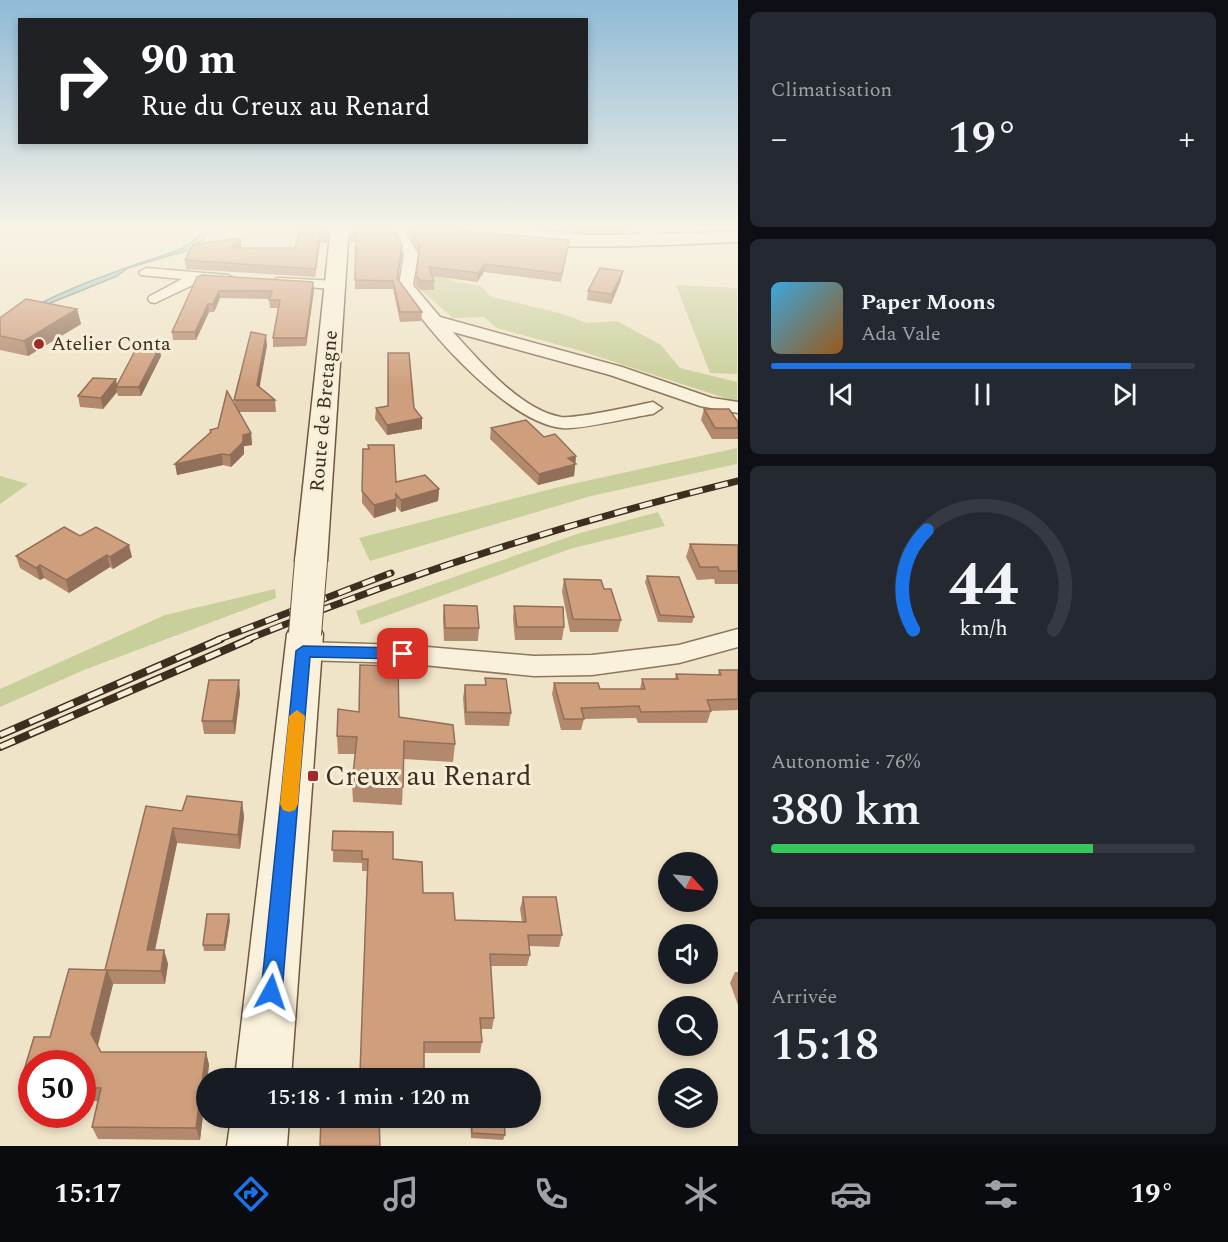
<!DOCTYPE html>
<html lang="fr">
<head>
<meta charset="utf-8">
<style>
  :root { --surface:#171b24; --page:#242831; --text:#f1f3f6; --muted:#9ea1a6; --line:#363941; --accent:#1a73e8 }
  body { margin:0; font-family:Spectral,serif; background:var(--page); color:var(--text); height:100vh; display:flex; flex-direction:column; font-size:22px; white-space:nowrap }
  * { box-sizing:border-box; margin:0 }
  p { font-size:20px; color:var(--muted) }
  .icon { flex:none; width:33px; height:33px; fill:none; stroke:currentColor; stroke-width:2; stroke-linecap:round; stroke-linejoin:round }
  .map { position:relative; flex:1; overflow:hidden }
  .sheet { display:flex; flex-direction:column; gap:12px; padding:12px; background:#0d0f14; width:490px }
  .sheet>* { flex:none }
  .banner { position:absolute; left:18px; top:18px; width:570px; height:126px; border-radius:0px; box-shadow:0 3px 9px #0003; background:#202124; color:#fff; overflow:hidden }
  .needle { width:39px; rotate:117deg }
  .tools { position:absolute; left:658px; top:852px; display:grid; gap:12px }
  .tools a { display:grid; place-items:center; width:60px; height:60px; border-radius:50%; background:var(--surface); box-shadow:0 3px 9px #0003; font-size:30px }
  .speed { position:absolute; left:18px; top:1050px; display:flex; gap:12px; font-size:30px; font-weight:700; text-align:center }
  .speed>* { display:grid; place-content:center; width:78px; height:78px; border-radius:50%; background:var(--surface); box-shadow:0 3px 9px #0003; line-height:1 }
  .speed .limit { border:9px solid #d22; background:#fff; color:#111 }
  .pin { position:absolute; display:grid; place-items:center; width:51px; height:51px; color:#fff; margin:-26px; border-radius:12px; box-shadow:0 3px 9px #0006 }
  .me { position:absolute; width:66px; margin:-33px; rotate:5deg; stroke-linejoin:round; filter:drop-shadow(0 0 4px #0008) }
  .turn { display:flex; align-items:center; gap:21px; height:126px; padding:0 24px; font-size:27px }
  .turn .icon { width:78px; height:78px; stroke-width:2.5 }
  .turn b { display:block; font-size:42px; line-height:51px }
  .big { font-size:45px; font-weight:600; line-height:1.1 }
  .sheet .card { flex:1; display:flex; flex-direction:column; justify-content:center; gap:9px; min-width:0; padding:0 21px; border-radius:9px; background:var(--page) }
  .sheet .dial { align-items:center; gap:0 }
  .dial svg { height:156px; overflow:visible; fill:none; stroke:var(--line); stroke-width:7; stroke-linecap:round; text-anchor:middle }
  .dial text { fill:var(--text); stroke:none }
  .song { display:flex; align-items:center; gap:18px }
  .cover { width:72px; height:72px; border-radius:9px; background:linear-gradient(135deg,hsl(200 70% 55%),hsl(30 70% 35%)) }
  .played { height:6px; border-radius:3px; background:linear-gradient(90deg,var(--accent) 85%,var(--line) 85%) }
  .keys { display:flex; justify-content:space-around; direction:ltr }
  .heat { display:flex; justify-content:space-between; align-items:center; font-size:33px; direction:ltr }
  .charge { height:9px; border-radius:4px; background:linear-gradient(90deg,#34c759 76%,var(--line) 0) }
  .trip { position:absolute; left:196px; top:1068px; width:345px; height:60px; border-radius:30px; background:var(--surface); box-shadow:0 3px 9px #0003; font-weight:600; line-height:60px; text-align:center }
  .dock { display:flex; height:96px; justify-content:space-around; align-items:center; background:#090b0e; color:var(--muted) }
  .dock .icon { width:42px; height:42px }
  .dock .selected { color:var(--accent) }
  .dock b { font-size:27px; color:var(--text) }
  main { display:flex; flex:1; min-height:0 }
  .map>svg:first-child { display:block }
  .green { fill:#c9cf9b }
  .water { fill:#a9c4bc; stroke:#6f938a; stroke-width:1.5 }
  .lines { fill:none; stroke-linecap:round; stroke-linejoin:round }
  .street-casing { stroke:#8d765c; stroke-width:3 }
  .secondary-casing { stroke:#6f573f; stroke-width:3 }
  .street { fill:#faf1dc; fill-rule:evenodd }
  .secondary { fill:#faf1dc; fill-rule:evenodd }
  .rail-far1-casing { stroke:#3d2e20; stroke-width:7 }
  .rail-casing { stroke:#3d2e20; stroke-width:8 }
  .rail-far1 { stroke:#f7eed8; stroke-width:4.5; stroke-dasharray:13; stroke-linecap:butt }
  .rail { stroke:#f7eed8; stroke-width:5; stroke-dasharray:16; stroke-linecap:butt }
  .secondary-bridge-casing { stroke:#6f573f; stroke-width:34; stroke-linecap:butt }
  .secondary-bridge { stroke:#faf1dc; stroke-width:32 }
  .wall { fill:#b2896c }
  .shaded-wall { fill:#916f58 }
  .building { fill:#cf9f7d; stroke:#916f58; stroke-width:1.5 }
  .route { fill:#1a73e8; stroke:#114b97; stroke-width:1.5 }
  .slow { fill:#f59e0b }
  .poi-dot { fill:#9e2a2b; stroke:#f7eed8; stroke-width:2 }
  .labels { text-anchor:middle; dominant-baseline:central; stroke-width:6; stroke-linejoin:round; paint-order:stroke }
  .far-poi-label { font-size:20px; fill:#3d2e20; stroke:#f7eed8; text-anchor:start }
  .far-street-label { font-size:20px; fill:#3d2e20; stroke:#f7eed8 }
  .near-poi-label { font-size:28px; fill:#3d2e20; stroke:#f7eed8; text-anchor:start }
</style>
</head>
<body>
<main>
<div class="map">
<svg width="738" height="1146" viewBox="0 0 738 1146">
  <rect width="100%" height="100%" fill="#f0e4c8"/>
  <!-- green -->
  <g class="green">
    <polygon points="433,270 455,282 481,286 492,297 563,314 587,323 617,321 661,345 680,368 737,382 737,402 581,351 497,328 484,317 453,318 416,286 421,271"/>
    <polygon points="676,285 737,288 737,374 710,373"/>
    <polygon points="737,448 737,464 591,496 370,561 359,538 563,486"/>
    <polygon points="0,476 28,484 0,504"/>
    <polygon points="658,512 665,526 573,548 361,625 356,611 580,533"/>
    <polygon points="275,589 276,598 84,670 0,707 0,689 165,615"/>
  </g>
  <!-- water -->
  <path class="water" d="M208,226H213L203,240L189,250L128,268L117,276L26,313C50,294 115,272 146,261C174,252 189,250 208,226Z"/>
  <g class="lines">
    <!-- street casing -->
    <g class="street-casing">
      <g id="street">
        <path d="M390,226H402L418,254L413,285L440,317L622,367L712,398L738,402V413L700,406L610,375L453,332C480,361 520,410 561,417C577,419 633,406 653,402L662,408L653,414C631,417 581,430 562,428C509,423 424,330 399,285L404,254Z"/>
        <polygon points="631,226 645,226 665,240 659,244 654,243"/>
        <polygon points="146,268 228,275 235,279 228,283 201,281 155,303 150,302 148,299 150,296 182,279 141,275 139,272"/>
        <polygon points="280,278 335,281 342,285 335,289 275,285 275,279"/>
        <polygon points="738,629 738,647 679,663 592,675 534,676 403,663 303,660 294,658 290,651 294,644 303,642 403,645 534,656 592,655 679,645"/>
      </g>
    </g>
    <!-- secondary casing -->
    <g class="secondary-casing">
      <g id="secondary">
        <polygon points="331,226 349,226 327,561 322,568 311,571 300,568 295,561"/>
        <path d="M435,226H474L591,235L738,232V242C639,246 534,254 438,230Z"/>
        <polygon points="305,622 318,625 323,634 291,1078 235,1078 287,634 292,625"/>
        <polygon points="231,1118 289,1118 287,1146 227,1146"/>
      </g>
    </g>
    <!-- street -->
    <use href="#street" class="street"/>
    <!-- secondary -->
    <use href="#secondary" class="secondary"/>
    <!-- rail-far1 casing -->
    <g class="rail-far1-casing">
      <g id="rail-far1">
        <polyline points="217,640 391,573"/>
        <path d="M246,640C406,574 570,522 738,481"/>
      </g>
    </g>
    <!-- rail casing -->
    <g class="rail-casing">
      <g id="rail">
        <polyline points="0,735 221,639"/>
        <polyline points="0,747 250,639"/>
      </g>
    </g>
    <!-- rail-far1 -->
    <use href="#rail-far1" class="rail-far1"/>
    <!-- rail -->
    <use href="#rail" class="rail"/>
    <!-- secondary-bridge casing -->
    <g class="secondary-bridge-casing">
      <polyline id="secondary-bridge" points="305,634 311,561"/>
    </g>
    <!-- secondary-bridge -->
    <use href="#secondary-bridge" class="secondary-bridge"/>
  </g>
  <!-- wall -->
  <g class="wall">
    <polygon points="304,226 329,226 327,243 320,243 315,277 186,269 185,260 240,238 241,246 239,248 295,248 304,230"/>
    <polygon points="350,226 402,246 398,279 422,312 421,321 400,322 393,289 355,289 355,242 350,242"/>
    <polygon points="404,226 445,226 475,232 569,240 561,282 484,272 477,282 433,276 434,281 434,290 420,290 415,284 419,252"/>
    <polygon points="500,226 631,226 630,232 591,233"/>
    <polygon points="197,277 314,290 306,346 273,347 273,338 278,308 270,308 269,299 220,298 214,312 209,312 196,340 173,340 172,332"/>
    <polygon points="621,280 611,304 587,300 588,291"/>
    <polygon points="77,309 81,324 28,356 0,350 0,318"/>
    <polygon points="267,345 259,387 275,400 276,412 239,412 251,433 252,445 244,446 244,454 231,467 223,465 177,475 210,433 210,430 218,428 235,404 234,400"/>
    <polygon points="159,348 161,356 141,396 118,396 117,392 103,409 80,407 78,396 116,379 117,385"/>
    <polygon points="376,408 414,408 422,429 387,435 375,419"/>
    <polygon points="704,409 738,422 738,439 712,439 701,420"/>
    <polygon points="491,428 544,437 576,456 574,476 538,485 490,439"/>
    <polygon points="396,482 439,489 438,501 401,512 396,506 396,511 374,518 362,503 362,491"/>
    <polygon points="80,536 132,557 113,569 110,567 69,593 44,578 40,580 20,568 16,556"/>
    <polygon points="690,544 738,545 738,584 715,584 714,579 697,580 686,557"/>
    <polygon points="647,576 694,617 692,623 658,622 645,582"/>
    <polygon points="564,579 604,589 621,620 618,632 570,632 562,592"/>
    <polygon points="444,605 479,628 478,641 444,641 443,618"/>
    <polygon points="514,606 564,627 562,640 515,640 513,619"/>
    <polygon points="719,670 738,670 738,710 711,711 707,723 638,723 636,718 584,719 581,730 561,730 552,694 554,683 600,689 640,689 642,679 675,679 676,674 718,675"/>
    <polygon points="485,678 511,713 509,726 465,725 463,698 465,685 485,685"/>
    <polygon points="240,693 235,734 204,734 202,721"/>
    <polygon points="399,717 455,744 453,762 404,759 402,805 353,802 352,784 355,754 338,754 337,736"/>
    <polygon points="187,796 242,802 244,817 240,849 177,843 155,950 164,950 168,964 165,984 113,984 98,1046 101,1052 206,1052 209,1065 200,1140 98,1139 92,1127 98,1101 82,1101 82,1064 32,1064 32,1100 27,1100 19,1087 34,1037 50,1037 69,969 105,970 146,806 182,811"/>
    <polygon points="333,831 393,859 423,893 455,920 522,922 520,909 523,897 562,935 559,947 529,946 530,955 527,966 490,966 494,1018 492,1029 481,1029 482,1042 480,1053 424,1053 360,1074 367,871 362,871 362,863 333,862"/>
    <polygon points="230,920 225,951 204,951 203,945"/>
    <polygon points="735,972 738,972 738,1005 730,983"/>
    <polygon points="321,1118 419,1118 419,1120 413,1120 412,1124 379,1124"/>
    <polygon points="470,1118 504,1118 505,1135 503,1140 471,1138"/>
  </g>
  <!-- shaded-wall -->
  <g class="shaded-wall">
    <polygon points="328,226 329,226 327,243 327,235"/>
    <polygon points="320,235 320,243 315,277 315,269"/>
    <polygon points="240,238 241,246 232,256 231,248"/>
    <polygon points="402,246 402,254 397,286 397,278"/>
    <polygon points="485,264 484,272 477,282 478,273"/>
    <polygon points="623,271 621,280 611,304 612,294"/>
    <polygon points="313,282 314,290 306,346 306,338"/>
    <polygon points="219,291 220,298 214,312 213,304"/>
    <polygon points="208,304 209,312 196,340 195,332"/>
    <polygon points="77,309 81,324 28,356 24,341"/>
    <polygon points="266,335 267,345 258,396 257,385"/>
    <polygon points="159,348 161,356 141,396 139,387"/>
    <polygon points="116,379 117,387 116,387 117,392 103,409 101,398"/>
    <polygon points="422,418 422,429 387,435 387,425"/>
    <polygon points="251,433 252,445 244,446 244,454 231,467 230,455 243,435"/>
    <polygon points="222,454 223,465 177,475 175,464"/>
    <polygon points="576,456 574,476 538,485 539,474 568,458"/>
    <polygon points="439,489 438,501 401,512 401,500"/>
    <polygon points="396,499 396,511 374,518 374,505"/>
    <polygon points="129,545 132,557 113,569 110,557"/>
    <polygon points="107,555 110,567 69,593 66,580"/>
    <polygon points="40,565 44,578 40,580 36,568"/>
    <polygon points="239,680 240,693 235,734 233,721"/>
    <polygon points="242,802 244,817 240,849 238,835"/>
    <polygon points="173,828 177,843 152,964 147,950"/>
    <polygon points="229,914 230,920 225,951 224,945"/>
    <polygon points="164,950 168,964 165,984 161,971"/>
    <polygon points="107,970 113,984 97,1047 91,1034"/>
    <polygon points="206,1052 209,1065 200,1140 196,1128"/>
  </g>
  <!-- building -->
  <g class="building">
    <polygon points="304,226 328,226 327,235 320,235 315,269 185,260 193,245 240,238 231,248 295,248 300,230 304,230"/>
    <polygon points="350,226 393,226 402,246 397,278 422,312 400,312 393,281 355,280 356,234 350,234"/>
    <polygon points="409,226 445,226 475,232 569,240 562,274 485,264 478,273 429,267 434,281 421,281 416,276 420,245"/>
    <polygon points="600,268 623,271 612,294 588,291"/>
    <polygon points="202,275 313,282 306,338 273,338 280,300 269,300 272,291 219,291 213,304 208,304 195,332 172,332 197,277"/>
    <polygon points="26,299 77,309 24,341 0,336 0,318"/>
    <polygon points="251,332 266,335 257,385 275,400 234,400"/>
    <polygon points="137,347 159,348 139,387 116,387"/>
    <polygon points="388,353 409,353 414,408 422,418 387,425 376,408 388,406"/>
    <polygon points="93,378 116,379 101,398 78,396"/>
    <polygon points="227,391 251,433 243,435 243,442 230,455 222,454 175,464 211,432 210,430 218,428"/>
    <polygon points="704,409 729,409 738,422 738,428 715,428"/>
    <polygon points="526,420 544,437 555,434 576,456 568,458 576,464 539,474 491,428"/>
    <polygon points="368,445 394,445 396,482 425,475 439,489 401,500 396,494 396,499 374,505 362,491 363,449 369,449"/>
    <polygon points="64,527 80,536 96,527 129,545 110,557 107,555 66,580 40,565 36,568 16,556"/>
    <polygon points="690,544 738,545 738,571 719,571 718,567 700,567"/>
    <polygon points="647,576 679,577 694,617 660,615"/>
    <polygon points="564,579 601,580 604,589 611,589 621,620 573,619"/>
    <polygon points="444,605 477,606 479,628 445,628"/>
    <polygon points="514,606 563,607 564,627 517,627"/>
    <polygon points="360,665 398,666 399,717 453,725 455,744 404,741 403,787 352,784 357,737 337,736 338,709 359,712"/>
    <polygon points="719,670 738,670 738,699 707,700 711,711 641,712 639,706 581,708 584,719 564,719 554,683 598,683 600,689 645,689 642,679 678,679 676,674 721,675"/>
    <polygon points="485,678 506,679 511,713 466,712 465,685 486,685"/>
    <polygon points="209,680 239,680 233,721 202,721"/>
    <polygon points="187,796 242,802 238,835 173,828 147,950 164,950 161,971 107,970 91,1034 101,1052 206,1052 196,1128 92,1127 101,1088 82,1088 82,1064 32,1064 32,1087 19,1087 34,1037 50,1037 69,969 105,970 146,806 182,811"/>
    <polygon points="333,831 393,832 393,859 422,862 423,893 453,893 455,920 526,922 523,897 556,897 562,935 528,935 530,955 490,954 494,1018 480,1018 482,1042 424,1042 424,1078 323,1078 323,1075 360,1074 362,1016 368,859 362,859 362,851 332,850"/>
    <polygon points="207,914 229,914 224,945 203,945"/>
    <polygon points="321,1118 379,1118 380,1146 320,1146"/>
    <polygon points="471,1118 504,1118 505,1135 472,1133"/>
  </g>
  <!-- sky -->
  <linearGradient id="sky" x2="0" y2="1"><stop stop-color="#8fbad6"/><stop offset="0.59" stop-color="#f8f3e6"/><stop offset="1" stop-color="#f8f3e6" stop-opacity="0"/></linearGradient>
  <rect width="738" height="386" fill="url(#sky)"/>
  <!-- route -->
  <polygon class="route" points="303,646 403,648 411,654 403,659 310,657 282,992 279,1000 271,1003 264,1000 261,992 296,651"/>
  <!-- slow -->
  <polygon class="slow" points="297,710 305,716 298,804 295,810 289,812 283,810 280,804 289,716"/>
  <!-- markers -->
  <g class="poi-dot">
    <circle cx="39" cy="344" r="6"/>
    <rect x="307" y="770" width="12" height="12" rx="3"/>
  </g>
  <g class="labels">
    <!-- far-poi labels -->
    <g class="far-poi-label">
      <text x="51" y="344">Atelier Conta</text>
    </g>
    <!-- far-street labels -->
    <g class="far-street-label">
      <text transform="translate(324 411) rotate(-85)">Route de Bretagne</text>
    </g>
    <!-- near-poi labels -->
    <g class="near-poi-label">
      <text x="325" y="776">Creux au Renard</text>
    </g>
  </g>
</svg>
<div class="tools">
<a><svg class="needle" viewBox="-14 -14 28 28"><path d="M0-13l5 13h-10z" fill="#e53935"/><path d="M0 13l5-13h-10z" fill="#9ea1a6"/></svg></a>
<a><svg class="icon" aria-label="sound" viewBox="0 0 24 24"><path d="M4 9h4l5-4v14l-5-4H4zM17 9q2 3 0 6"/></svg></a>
<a><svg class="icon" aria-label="search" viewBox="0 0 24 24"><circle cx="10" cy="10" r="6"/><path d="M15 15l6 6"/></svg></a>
<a><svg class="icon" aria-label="layers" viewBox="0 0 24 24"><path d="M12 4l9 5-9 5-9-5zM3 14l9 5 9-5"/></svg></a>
</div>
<div class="speed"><div class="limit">50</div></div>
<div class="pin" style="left:403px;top:654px;background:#d93025"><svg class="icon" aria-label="arrive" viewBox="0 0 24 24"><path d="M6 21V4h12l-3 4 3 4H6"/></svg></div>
<svg class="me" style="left:271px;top:992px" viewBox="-20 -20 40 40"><path d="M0-17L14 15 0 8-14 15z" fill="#1a73e8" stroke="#fff" stroke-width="4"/></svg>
<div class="trip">15:18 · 1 min · 120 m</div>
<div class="banner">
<div class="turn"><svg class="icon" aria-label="right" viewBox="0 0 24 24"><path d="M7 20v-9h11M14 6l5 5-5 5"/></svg><div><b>90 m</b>Rue du Creux au Renard</div></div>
</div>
</div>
<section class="sheet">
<div class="card"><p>Climatisation</p>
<div class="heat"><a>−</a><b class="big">19°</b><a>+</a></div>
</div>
<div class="card">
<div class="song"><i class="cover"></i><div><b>Paper Moons</b><p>Ada Vale</p></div></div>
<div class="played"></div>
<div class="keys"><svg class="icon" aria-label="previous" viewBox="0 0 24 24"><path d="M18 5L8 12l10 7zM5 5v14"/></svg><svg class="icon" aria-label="pause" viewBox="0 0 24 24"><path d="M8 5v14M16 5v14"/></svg><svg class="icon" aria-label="next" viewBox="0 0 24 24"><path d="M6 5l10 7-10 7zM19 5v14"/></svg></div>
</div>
<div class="card dial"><svg viewBox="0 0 100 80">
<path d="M14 69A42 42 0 1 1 86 69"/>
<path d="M14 69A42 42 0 0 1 21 18" stroke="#1a73e8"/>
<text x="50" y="56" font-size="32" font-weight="700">44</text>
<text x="50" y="72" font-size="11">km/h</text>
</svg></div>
<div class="card"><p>Autonomie · 76%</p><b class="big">380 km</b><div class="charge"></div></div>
<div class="card"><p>Arrivée</p><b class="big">15:18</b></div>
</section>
</main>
<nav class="dock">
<b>15:17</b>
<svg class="icon selected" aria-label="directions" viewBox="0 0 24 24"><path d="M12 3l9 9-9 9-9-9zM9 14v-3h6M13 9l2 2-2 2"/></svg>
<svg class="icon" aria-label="music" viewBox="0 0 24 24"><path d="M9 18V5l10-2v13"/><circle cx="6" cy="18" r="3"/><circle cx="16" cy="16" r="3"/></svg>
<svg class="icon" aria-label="phone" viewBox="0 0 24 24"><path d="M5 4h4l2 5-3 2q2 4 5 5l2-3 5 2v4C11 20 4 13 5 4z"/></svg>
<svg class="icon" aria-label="climate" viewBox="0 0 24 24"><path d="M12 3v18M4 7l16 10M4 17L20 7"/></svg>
<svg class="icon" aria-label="car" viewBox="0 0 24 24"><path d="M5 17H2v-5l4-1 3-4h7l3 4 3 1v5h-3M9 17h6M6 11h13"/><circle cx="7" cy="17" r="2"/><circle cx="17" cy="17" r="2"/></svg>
<svg class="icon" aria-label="filters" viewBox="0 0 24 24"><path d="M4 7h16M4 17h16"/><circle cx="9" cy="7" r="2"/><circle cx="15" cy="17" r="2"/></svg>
<b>19°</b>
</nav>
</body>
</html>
